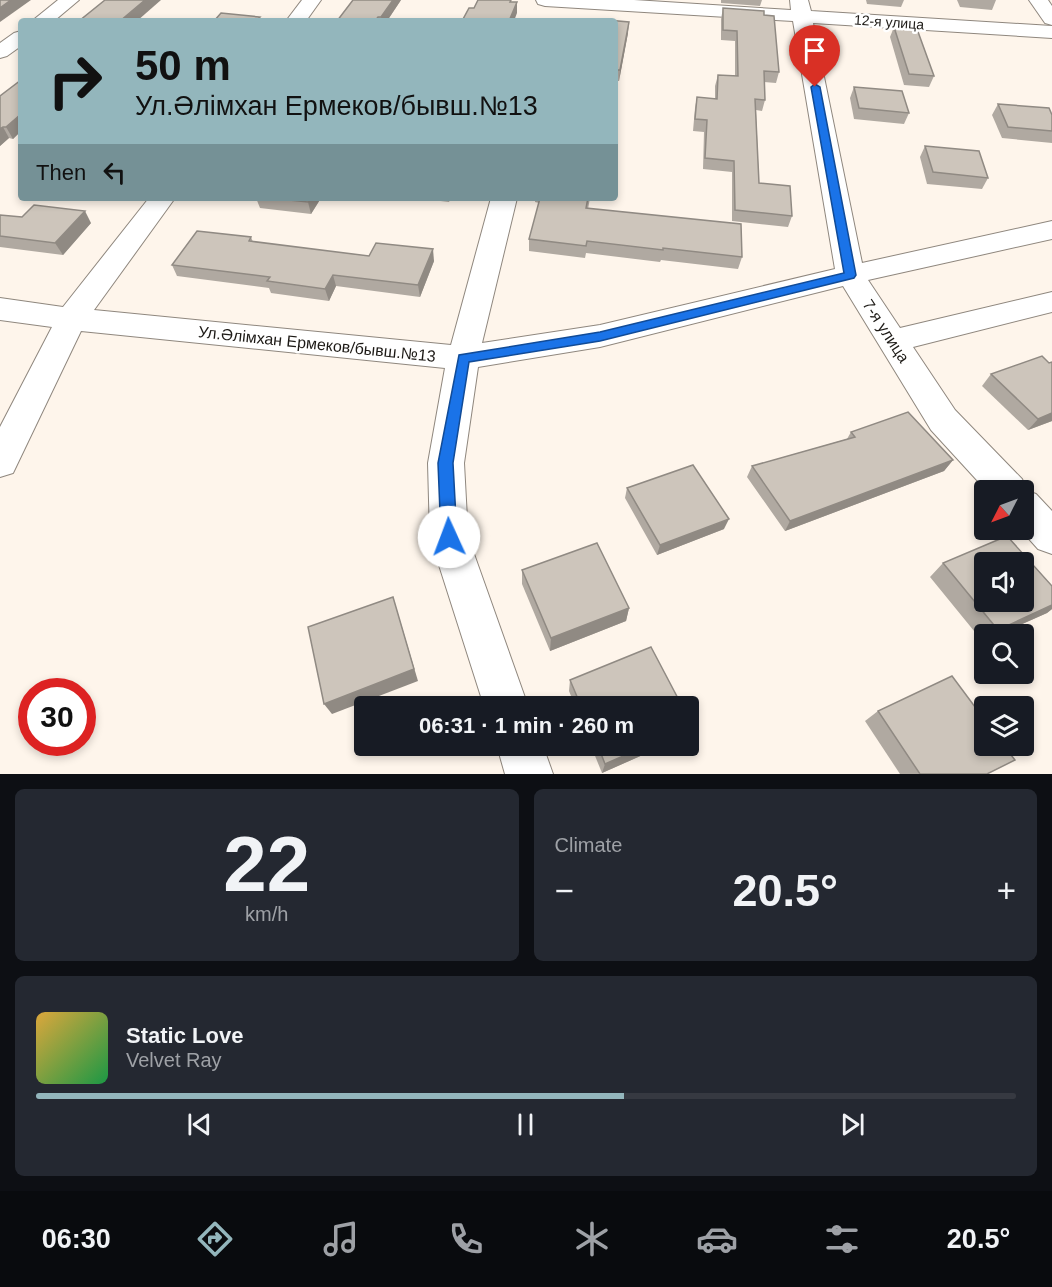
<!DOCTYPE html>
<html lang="en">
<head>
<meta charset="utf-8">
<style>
  :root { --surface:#171b24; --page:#242831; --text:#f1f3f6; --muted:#9ea1a6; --line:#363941; --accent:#93b6bc }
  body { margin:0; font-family:Helvetica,sans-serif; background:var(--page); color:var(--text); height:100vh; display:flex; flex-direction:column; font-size:22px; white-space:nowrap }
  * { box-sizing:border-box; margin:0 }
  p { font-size:20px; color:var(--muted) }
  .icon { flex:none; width:33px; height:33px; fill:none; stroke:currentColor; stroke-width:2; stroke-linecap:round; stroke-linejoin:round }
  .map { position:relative; height:774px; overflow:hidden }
  .side { display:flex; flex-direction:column; gap:15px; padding:15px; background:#0d0f14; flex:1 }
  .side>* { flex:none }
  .banner { position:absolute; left:18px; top:18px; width:600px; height:183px; border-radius:6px; box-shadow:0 3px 9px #0003; background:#93b6bc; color:#111; overflow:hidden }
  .needle { width:39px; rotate:228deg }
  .buttons { position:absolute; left:974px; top:480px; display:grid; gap:12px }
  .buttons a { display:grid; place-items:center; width:60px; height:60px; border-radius:6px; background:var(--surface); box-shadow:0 3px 9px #0003; font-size:30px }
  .speed { position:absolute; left:18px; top:678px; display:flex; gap:12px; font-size:30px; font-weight:700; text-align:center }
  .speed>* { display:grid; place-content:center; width:78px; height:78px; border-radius:50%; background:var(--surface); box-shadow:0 3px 9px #0003; line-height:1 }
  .speed .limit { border:9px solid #d22; background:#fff; color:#111 }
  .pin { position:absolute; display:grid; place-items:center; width:51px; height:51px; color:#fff; margin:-62px -26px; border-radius:50% 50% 50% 0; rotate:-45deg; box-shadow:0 0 6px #0007 }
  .pin .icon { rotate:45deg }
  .me { position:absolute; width:66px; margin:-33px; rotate:358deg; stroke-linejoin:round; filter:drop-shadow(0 0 4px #0008) }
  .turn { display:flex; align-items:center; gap:21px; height:126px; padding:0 18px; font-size:27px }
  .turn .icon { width:78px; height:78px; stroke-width:2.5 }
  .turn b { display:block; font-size:42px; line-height:51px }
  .then { display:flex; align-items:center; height:57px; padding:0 18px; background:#0003; gap:12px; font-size:22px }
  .big { font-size:45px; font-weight:700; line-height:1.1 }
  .side .widget { flex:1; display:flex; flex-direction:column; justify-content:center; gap:9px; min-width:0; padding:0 21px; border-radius:9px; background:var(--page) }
  .side .dial { align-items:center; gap:0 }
  .dial b { font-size:78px; line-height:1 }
  .song { display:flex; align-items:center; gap:18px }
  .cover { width:72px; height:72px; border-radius:9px; background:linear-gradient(135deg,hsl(40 70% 55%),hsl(140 70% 35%)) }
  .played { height:6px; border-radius:3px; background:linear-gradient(90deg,var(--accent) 60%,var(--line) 60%) }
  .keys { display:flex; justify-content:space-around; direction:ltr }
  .heat { display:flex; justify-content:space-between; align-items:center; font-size:33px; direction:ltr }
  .side .tiles { flex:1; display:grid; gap:15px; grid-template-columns:1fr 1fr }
  .widget:last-child { grid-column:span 2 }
  .trip { position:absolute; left:354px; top:696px; width:345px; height:60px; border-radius:6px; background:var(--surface); box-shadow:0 3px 9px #0003; font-weight:700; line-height:60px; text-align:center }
  .tabs { display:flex; height:96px; justify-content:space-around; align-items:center; background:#090b0e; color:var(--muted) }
  .tabs .icon { width:42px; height:42px }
  .tabs .on { color:var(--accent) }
  .tabs b { font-size:27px; color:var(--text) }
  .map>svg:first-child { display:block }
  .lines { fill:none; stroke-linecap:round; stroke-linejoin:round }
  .minor-casing { stroke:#8f877e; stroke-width:2 }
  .minor { fill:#fff; fill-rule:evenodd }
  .wall { fill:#b0a9a1 }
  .shaded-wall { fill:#908a83 }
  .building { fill:#cdc5bb; stroke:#908a83; stroke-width:1.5; fill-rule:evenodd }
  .route { fill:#1a73e8; stroke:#114b97; stroke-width:1.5 }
  .labels { text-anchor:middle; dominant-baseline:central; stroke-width:5; stroke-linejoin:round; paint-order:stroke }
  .far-street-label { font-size:14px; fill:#1d1a16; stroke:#fff }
  .street-label { font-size:16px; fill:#1d1a16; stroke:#fff }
</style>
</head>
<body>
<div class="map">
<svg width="1052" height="774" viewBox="0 0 1052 774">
  <rect width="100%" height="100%" fill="#fef5eb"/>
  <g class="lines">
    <!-- minor casing -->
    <g class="minor-casing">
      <g id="minor">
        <polygon points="58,0 79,0 54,21 32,21"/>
        <polygon points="302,0 321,0 306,21 286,21"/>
        <polygon points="536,0 634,0 791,10 790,0 808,0 811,11 1052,26 1052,38 813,23 862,263 1052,221 1052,239 868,280 900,328 1052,292 1052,312 913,347 955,410 1022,479 1027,491 1036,494 1052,511 1052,554 1038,549 1021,530 1023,530 1023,490 986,490 931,430 843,286 600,347 478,367 464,463 468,537 528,706 484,706 430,537 428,463 445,368 81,331 13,473 0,477 0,427 52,327 0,320 0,298 63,307 149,198 175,198 94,310 451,345 491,198 517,198 482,343 600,325 835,269 793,21 545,6 538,4"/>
        <polygon points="1029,0 1048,0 1052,6 1052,25 1045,23"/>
        <polygon points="21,31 21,46 7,56 0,58 0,43 14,33"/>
        <polygon points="497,746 543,746 553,774 505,774"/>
      </g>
    </g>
    <!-- minor -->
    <use href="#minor" class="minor"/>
  </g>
  <!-- wall -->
  <g class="wall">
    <polygon points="401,0 387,21 333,21 337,21"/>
    <polygon points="721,0 762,0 760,6 721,3"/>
    <polygon points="866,0 904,0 901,7 867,4"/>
    <polygon points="957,0 996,0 992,10 960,7"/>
    <polygon points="723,8 764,15 779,72 776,83 764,82 765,100 762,111 756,110 759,183 792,216 788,227 732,221 732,172 703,169 704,132 693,131 695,108 697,97 715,99 715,86 718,75 735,76 735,41 721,40 721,19"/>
    <polygon points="615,21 628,33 619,81 616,81 615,83"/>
    <polygon points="894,27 934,76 929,87 904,85 890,37"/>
    <polygon points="21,80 21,131 13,139 9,138 0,146 0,96"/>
    <polygon points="854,87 909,113 904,124 854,119 850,98"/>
    <polygon points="998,104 1052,115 1052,143 1002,138 992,115"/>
    <polygon points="925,146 988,178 982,189 927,184 920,157"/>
    <polygon points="256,198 321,198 311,214 260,208"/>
    <polygon points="415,198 451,198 449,202"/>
    <polygon points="535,198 590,198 588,209 742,257 738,269 661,260 660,262 586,253 585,258 529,251 529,239 539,203 535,202"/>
    <polygon points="0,215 22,217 91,223 63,255 0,247"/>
    <polygon points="251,237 253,242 369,256 434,261 420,297 336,286 329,301 271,293 269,288 177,276 172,265"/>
    <polygon points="1049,363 1052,421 1028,430 982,386 991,374"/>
    <polygon points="851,432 953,460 944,471 785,531 747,477 752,466 847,439"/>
    <polygon points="627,488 724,529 657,555 625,498"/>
    <polygon points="943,563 1052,586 1052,609 1047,613 1000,634 984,634 984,642 983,642 930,577"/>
    <polygon points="522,570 629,608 626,621 550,651 522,584"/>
    <polygon points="570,680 682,706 575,706 569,691"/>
    <polygon points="878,711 987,774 900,774 865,721"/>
    <polygon points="591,746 663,746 602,773"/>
  </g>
  <!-- shaded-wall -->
  <g class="shaded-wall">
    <polygon points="11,0 31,0 0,22 0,8"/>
    <polygon points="145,0 161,0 137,21 120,21"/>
    <polygon points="393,0 401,0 387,21 382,21 381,17"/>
    <polygon points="517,2 517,13 514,21 509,21"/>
    <polygon points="629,22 628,33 619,81 620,70"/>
    <polygon points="21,114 21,131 13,139 6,127"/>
    <polygon points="3,127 9,138 0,146 0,129"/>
    <polygon points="311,198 321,198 311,214 308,202"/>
    <polygon points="85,211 91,223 63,255 55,243"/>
    <polygon points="433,249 434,261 420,297 418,285"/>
    <polygon points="333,275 336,286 329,301 325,289"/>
    <polygon points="1052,413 1052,421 1028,430 1038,419"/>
    <polygon points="953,460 944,471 785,531 790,521"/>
    <polygon points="729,519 724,529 657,555 660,545"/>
    <polygon points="393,597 418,681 332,714 324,704"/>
    <polygon points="1052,605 1052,609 1047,613 1000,634 993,634 998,630"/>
    <polygon points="629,608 626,621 550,651 551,638"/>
    <polygon points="646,746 663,746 602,773 605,764"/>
  </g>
  <!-- building -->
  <g class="building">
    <polygon points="0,0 11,0 0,8"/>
    <polygon points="105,0 145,0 120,21 79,21"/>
    <polygon points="353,0 393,0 381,17 378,17 375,21 333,21 337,21"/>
    <polygon points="478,0 511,0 510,2 517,2 509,21 462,21 469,8 474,8"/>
    <polygon points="723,8 764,11 764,15 774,16 779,72 764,71 765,100 755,99 759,183 790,186 792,216 735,210 734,161 705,158 707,120 695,119 697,97 717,99 718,75 738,76 737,31 723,30"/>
    <polygon points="221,13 260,17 256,21 214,21"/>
    <polygon points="596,19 629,22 620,70 617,70 615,77 615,21 595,21"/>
    <polygon points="894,27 917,29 934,76 909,74"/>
    <polygon points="21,80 21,114 6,127 3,127 0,129 0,96"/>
    <polygon points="854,87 902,91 909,113 859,108"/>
    <polygon points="998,104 1049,108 1052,115 1052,131 1008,127"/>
    <polygon points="925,146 979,151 988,178 933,172"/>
    <polygon points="270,198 311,198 308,202"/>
    <polygon points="540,198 588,198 586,208 741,224 742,257 663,248 663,250 587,241 586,246 529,239"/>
    <polygon points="34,205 85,211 55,243 0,236 0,215 22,217"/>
    <polygon points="197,231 251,237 249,241 369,256 376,243 433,249 418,285 333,275 325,289 267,281 270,277 172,265"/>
    <polygon points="1042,356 1049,363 1052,362 1052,413 1038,419 991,374"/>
    <polygon points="908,412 953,460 790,521 752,466 855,437 851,432"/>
    <polygon points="693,465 729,519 660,545 627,488"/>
    <path d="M1007,536L1052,586V605L998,630L943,563ZM984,562H1023V602H984Z"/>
    <polygon points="597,543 629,608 551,638 522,570"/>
    <polygon points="393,597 414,669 324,704 308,627"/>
    <polygon points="651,647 682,706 581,706 570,680"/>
    <polygon points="952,676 984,719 984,746 1004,746 1015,760 987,774 920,774 878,711"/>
    <polygon points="598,746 646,746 605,764"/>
  </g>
  <!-- route -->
  <polygon class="route" points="815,84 820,87 856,275 854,278 600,341 469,362 453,463 457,537 454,543 449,545 443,543 441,537 438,463 459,355 600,332 844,273 811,87"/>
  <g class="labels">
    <!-- far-street labels -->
    <g class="far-street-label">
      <text transform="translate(889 22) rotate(4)">12-я улица</text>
    </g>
    <!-- street labels -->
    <g class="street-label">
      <text transform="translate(886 331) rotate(57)">7-я улица</text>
      <text transform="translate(317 344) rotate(6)">Ул.Әлімхан Ермеков/бывш.№13</text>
    </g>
  </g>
</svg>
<div class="buttons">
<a><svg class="needle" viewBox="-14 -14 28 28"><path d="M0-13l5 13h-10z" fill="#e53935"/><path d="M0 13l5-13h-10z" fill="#9ea1a6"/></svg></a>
<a><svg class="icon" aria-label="sound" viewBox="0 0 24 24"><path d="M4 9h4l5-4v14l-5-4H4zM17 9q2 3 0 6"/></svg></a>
<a><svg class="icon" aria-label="search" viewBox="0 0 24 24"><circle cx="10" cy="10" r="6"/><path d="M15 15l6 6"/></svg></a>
<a><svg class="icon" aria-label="layers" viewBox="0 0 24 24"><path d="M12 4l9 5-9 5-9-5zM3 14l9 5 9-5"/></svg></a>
</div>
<div class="speed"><div class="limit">30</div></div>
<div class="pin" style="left:815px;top:87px;background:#d93025"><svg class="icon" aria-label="arrive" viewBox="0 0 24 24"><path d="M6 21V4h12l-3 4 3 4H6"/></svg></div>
<svg class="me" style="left:449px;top:537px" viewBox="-20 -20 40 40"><circle r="19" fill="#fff"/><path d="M0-13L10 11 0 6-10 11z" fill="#1a73e8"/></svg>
<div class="trip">06:31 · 1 min · 260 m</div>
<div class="banner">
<div class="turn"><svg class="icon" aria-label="right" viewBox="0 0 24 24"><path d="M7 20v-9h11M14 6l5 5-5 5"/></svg><div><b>50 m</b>Ул.Әлімхан Ермеков/бывш.№13</div></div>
<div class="then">Then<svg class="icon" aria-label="left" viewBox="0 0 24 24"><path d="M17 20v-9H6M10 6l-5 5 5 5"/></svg></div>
</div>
</div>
<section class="side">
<div class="tiles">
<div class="widget dial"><b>22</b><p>km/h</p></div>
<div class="widget"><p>Climate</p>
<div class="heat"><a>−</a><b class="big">20.5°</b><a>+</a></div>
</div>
<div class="widget">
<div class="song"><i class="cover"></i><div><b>Static Love</b><p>Velvet Ray</p></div></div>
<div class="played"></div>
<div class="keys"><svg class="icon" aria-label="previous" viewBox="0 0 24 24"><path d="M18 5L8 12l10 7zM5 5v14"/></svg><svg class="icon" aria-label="pause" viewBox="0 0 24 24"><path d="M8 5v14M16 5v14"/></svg><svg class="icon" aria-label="next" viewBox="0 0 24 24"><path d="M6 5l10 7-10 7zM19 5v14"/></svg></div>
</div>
</div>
</section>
<nav class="tabs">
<b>06:30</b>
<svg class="icon on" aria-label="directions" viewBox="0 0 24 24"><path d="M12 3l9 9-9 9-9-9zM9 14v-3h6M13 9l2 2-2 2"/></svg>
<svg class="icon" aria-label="music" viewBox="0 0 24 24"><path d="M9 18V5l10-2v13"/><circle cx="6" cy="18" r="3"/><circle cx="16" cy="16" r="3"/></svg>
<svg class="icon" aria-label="phone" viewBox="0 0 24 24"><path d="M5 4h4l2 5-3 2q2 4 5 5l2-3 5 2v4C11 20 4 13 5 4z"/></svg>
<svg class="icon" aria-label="climate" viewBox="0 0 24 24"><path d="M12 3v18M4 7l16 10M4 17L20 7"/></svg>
<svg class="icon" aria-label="car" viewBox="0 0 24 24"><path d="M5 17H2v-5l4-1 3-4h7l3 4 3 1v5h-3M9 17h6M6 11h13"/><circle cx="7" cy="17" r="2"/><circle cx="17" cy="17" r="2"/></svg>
<svg class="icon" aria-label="filters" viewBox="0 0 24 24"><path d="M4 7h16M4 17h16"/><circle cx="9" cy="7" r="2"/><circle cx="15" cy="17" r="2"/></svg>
<b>20.5°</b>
</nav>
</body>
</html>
